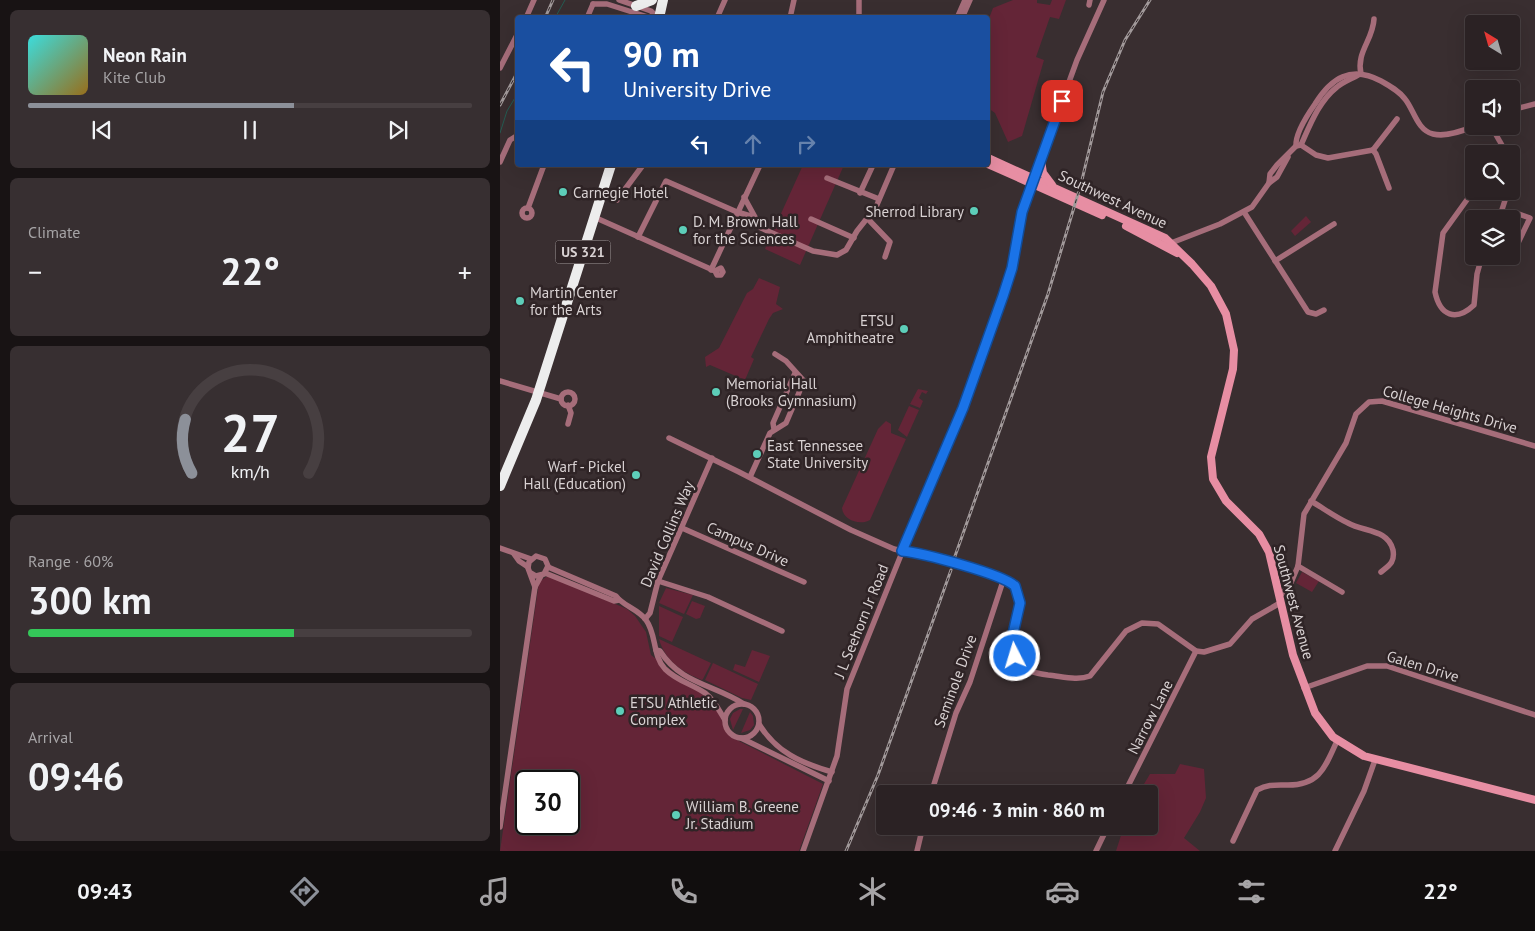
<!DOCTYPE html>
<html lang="en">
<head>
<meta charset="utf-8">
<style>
  :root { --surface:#2b2224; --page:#372f31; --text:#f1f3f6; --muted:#a6a4a6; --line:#473f41; --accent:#8c9099 }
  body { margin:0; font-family:"PT Sans",sans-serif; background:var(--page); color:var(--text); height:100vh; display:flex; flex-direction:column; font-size:19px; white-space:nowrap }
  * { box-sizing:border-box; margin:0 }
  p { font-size:16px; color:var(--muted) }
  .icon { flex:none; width:28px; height:28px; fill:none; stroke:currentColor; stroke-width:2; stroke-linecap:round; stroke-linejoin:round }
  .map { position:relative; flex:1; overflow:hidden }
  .panel { display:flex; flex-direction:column; gap:10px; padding:10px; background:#181314; width:500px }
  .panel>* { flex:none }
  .hud { position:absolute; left:15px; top:15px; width:475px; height:152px; border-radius:5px; box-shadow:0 5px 20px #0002,0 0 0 1px var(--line); background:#1a4fa0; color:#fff; overflow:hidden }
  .needle { width:32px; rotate:323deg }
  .buttons { position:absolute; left:965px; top:15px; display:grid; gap:10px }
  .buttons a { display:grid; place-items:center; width:55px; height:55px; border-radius:5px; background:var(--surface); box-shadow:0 5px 20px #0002,0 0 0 1px var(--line); font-size:25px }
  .speed { position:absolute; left:15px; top:770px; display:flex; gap:10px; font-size:25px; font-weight:700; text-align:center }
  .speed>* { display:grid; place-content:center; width:65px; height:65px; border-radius:50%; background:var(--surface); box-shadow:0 5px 20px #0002,0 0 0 1px var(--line); line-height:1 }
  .speed .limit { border:2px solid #111; border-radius:8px; background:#fff; color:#111 }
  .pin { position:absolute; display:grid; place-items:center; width:42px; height:42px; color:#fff; margin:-21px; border-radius:10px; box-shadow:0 2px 8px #0006 }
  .me { position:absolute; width:55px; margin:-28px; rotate:355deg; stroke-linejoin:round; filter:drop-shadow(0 0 4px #0008) }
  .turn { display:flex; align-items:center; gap:18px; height:105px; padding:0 25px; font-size:22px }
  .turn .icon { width:65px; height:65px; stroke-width:2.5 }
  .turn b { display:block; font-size:35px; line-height:42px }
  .lanes { display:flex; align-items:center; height:48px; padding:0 25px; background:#0003; justify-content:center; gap:25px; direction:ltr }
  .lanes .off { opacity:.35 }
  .big { font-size:38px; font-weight:700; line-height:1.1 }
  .panel .widget { flex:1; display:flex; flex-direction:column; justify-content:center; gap:8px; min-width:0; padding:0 18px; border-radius:8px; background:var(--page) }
  .panel .dial { align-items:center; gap:0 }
  .dial svg { height:130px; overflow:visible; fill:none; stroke:var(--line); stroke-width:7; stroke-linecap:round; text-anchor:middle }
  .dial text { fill:var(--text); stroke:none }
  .song { display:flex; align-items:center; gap:15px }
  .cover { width:60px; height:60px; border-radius:8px; background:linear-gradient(135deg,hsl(180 70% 55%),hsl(40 70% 35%)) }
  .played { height:5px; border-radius:2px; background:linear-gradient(90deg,var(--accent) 60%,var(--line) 60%) }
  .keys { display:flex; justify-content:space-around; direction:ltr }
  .heat { display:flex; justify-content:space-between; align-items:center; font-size:28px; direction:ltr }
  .charge { height:8px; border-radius:4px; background:linear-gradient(90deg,#34c759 60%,var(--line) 0) }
  .trip { position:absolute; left:376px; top:785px; width:282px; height:50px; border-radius:5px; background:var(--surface); box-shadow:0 5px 20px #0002,0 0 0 1px var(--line); font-weight:700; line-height:50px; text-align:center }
  .tabs { display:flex; height:80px; justify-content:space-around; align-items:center; background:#110e0e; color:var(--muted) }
  .tabs .icon { width:35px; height:35px }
  .tabs .active { color:var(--accent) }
  .tabs b { font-size:22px; color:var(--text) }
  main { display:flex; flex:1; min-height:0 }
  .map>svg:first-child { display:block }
  .green { fill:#642537; fill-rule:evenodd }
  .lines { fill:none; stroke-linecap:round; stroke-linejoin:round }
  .stream { stroke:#245c52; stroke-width:1 }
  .street { stroke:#a66d7a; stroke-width:5.5 }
  .secondary { stroke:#e78ea3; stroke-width:8 }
  .highway { stroke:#ededed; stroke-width:10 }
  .rail-casing { stroke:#a29a9b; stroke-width:3 }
  .rail { stroke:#2f2426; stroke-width:1; stroke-dasharray:4; stroke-linecap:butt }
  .street-bridge { stroke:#a66d7a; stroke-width:5.5 }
  .route-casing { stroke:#114b97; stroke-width:12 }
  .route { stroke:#1a73e8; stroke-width:9 }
  .poi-dot { fill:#5dceb9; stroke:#2f2426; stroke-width:2 }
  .labels { text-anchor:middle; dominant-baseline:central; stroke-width:5; stroke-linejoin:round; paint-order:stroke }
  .shield { fill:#2f2426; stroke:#a69e9f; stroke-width:1 }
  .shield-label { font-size:14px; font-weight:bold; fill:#d9d2d3 }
  .poi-label { font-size:15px; fill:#d9d2d3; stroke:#2f2426; text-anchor:start }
  .street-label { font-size:15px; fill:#d9d2d3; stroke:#2f2426 }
</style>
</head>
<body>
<main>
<section class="panel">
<div class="widget">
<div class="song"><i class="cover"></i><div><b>Neon Rain</b><p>Kite Club</p></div></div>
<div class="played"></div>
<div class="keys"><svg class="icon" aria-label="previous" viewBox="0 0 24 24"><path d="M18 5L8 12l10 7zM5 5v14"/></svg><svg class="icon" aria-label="pause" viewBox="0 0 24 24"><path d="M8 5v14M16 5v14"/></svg><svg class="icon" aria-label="next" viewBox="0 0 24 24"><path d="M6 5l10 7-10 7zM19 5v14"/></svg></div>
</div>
<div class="widget"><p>Climate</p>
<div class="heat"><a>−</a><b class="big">22°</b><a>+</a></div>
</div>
<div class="widget dial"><svg viewBox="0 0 100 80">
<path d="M14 69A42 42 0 1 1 86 69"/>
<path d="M14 69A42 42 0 0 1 10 36" stroke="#8c9099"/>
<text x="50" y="56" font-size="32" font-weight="700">27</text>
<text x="50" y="72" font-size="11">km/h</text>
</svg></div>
<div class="widget"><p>Range · 60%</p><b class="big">300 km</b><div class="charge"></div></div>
<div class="widget"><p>Arrival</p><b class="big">09:46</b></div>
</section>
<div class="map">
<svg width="1035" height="851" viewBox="0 0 1035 851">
  <rect width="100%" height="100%" fill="#392e30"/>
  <!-- green -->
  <g class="green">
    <polygon points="513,0 537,0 537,3 550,5 552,0 566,0 559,19 550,17 536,57 544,60 522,136 508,142 495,113 488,108 488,21 493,8"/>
    <polygon points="303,165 344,165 300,265 265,249"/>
    <polygon points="806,216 811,222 795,236 791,231"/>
    <polygon points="259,278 280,287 276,304 283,309 273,313 269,319 251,357 254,359 245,380 210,365 206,367 205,357 219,348 247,293 253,289"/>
    <polygon points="418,389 428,391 426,394 422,392 419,398 423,401 420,408 410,404"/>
    <polygon points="409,406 419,410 407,437 398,430"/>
    <path d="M386,421L391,424V433L406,439L370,520C360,526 343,520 342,508L378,429Z"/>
    <polygon points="802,572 819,581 812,592 796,583"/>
    <path d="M46,577H52L127,609L135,616L146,632L151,655L215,704L227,732L231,737L323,784L299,851H0L38,589L39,582ZM26,781H69V824H26Z"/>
    <polygon points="166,588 193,595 184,614 159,603"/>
    <polygon points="192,601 205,606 200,618 196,619 186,614"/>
    <polygon points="159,606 183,617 172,642 159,636"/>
    <path d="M159,639L211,663L203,679L202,680C182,672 165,661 159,639Z"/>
    <polygon points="252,650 270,656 259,682 233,670 235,664 245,667"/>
    <polygon points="213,663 258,684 251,700 242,698 205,680"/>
    <polygon points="240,709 243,709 233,730 230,719 233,713"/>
    <polygon points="250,712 253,716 254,725 250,730 241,733"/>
    <polygon points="680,764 704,769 706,798 700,812 684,838 700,851 616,851 624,826 650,826 650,794 638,794 650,774 675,774"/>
  </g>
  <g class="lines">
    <!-- stream -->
    <g class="stream">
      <polyline points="55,18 65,0"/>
      <polyline points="0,133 7,111 18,93"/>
    </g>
    <!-- street -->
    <g class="street">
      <polyline points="119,0 151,11 158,18"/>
      <polyline points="93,4 107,4 151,18"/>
      <polyline points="589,5 590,0"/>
      <polyline points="26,18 34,0"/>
      <polyline points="87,18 93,4"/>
      <polyline points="217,18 225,0"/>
      <polyline points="290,18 294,0"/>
      <polyline points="359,18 359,0"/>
      <polyline points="457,18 465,0"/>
      <polyline points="462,18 470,0"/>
      <polyline points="0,68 18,33"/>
      <path d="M861,74C856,52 873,40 874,19"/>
      <polyline points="1011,110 1035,104"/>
      <polyline points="991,126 1007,154"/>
      <path d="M801,145C810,125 819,101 837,87C843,82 851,79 858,75"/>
      <path d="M796,146C795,134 808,114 815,104C831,78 851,65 881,81C890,86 899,91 905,99C914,110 917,130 933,134C945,137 963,131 974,126"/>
      <polyline points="873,150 876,154 889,188"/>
      <polyline points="873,150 897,119"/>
      <polyline points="0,162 10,140 18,135"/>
      <polyline points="327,178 379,199"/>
      <polyline points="769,183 777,177 788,157"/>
      <path d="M974,190L943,233L935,292C940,316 956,322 974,305L977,274L982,256"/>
      <polyline points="360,193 373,165"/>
      <polyline points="244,197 261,228 313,251 337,255 346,250 357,231 376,207 394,165"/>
      <polyline points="117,200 143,165"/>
      <polyline points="28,208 44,165"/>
      <circle cx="27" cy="213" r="5"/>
      <polyline points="744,212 808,312 816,314 824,310"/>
      <polyline points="94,217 215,271 217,275 221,275 223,272 221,268 215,271"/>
      <polyline points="367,218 390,242 385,257"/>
      <polyline points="311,219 354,238"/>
      <polyline points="999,219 1008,191"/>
      <polyline points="1011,224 1016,213 1030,218 1017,245 1011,243"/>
      <polyline points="138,237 166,181 237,212 254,217"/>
      <polyline points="669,246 671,243 720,224 752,207 769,183 770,174 777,165 796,146 801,145 816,155 828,158 873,150"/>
      <polyline points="775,261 834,224"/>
      <polyline points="211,270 260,165"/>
      <polyline points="0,381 61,399"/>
      <circle cx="68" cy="399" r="7"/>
      <polyline points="68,424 71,413 68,405"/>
      <polyline points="274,429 273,423 295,373"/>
      <polyline points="169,438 239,472 351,530 394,549 442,560"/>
      <polyline points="250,477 270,433 286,423 304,381 286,361 275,354"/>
      <path d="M811,501C823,508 835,517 848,523C864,532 888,529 893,550C895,562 890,565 881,572"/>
      <polyline points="182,528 304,582"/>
      <polyline points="0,548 31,559"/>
      <polyline points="14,554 19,561 28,567"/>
      <path d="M459,566L504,578L515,586C533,619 481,667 548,675C561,676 577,681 590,676L626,631L642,623L658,624L696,651L704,652L730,644L752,619L780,603"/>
      <polyline points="798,566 842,592"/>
      <path d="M48,567L116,596C123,606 138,609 146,620C157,635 152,655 165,669C177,681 192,684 205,693C214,700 219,710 225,720"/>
      <polyline points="31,573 36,576 44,574 48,566 45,559 36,556 29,562 28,568 35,587"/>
      <polyline points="45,573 114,601 119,600"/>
      <polyline points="158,581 208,597 282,631"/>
      <polyline points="779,597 790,585 798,566 804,514 846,443 856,414 869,402 882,401 1035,446"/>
      <polyline points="145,619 150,613 158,581 212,458"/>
      <path d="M156,650L160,651C181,684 213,684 244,704"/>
      <polyline points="804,688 867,666 887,666 1035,715"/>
      <circle cx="242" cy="721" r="17"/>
      <path d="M259,724C276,752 301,763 332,772"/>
      <polyline points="241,738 329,781"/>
      <polyline points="431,794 456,713 470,682 504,578"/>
      <polyline points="624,794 696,651"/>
      <polyline points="0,827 35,587 41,576"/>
      <path d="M733,841L757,790C768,784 775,785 788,785C820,785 825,767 837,741"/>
      <polyline points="303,851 337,756 347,689 405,545 463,408 512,268 526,200 577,60 604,0"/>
      <polyline points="417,851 423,826"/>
      <polyline points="596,851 608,826"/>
      <polyline points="835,851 864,791 875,760"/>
    </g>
    <!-- secondary -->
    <g class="secondary">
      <polyline points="488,158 665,238 692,264 711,286 726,314 734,350 733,369 711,457 713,479 726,501 759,534 769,552 793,655 815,713 833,737 864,756 1035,800"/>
      <polyline points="541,160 543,173 552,185"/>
      <polyline points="488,164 602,215"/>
      <polyline points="626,226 677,253"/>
    </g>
    <!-- highway -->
    <g class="highway">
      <polyline points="136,6 152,0"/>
      <polyline points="159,18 163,0"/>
      <polyline points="0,486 36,400 111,165"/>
    </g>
    <!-- rail casing -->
    <g class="rail-casing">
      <g id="rail">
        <polyline points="45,18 53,0"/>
        <polyline points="0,105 18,71"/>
        <polyline points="454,559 548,294 581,184 603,92 625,40 650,0"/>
        <polyline points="346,851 378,775 451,570"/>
      </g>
    </g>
    <!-- rail -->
    <use href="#rail" class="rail"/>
    <!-- street-bridge -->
    <polyline class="street-bridge" points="442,560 459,566"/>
  </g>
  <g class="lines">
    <!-- route casing -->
    <g class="route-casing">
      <path id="route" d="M515,656L512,638L520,603L515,586C502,574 423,553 402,551L463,408L503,296L512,268L522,212L562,101"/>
    </g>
    <!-- route -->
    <use href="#route" class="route"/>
  </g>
  <!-- markers -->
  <g class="poi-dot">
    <circle cx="63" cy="192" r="5"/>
    <circle cx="474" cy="211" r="5"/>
    <circle cx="183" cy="230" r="5"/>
    <circle cx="20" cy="301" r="5"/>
    <circle cx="404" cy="329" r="5"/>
    <circle cx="216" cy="392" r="5"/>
    <circle cx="257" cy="454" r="5"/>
    <circle cx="136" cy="475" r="5"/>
    <circle cx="120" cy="711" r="5"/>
    <circle cx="176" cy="815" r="5"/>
  </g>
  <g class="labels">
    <!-- shield labels -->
    <rect class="shield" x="55.5" y="240.5" width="55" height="23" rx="4"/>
    <g class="shield-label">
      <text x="83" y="252">US 321</text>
    </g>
    <!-- poi labels -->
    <g class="poi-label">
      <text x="73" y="192">Carnegie Hotel</text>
      <text x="464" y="211" text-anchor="end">Sherrod Library</text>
      <text x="193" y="221">D. M. Brown Hall<tspan x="193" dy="17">for the Sciences</tspan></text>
      <text x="30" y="292">Martin Center<tspan x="30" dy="17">for the Arts</tspan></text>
      <text x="394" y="320" text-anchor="end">ETSU<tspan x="394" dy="17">Amphitheatre</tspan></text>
      <text x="226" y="383">Memorial Hall<tspan x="226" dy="17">(Brooks Gymnasium)</tspan></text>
      <text x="267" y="445">East Tennessee<tspan x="267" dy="17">State University</tspan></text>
      <text x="126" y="466" text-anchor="end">Warf - Pickel<tspan x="126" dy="17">Hall (Education)</tspan></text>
      <text x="130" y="702">ETSU Athletic<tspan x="130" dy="17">Complex</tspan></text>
      <text x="186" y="806">William B. Greene<tspan x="186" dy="17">Jr. Stadium</tspan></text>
    </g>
    <!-- street labels -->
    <g class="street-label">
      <text transform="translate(613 199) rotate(25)">Southwest Avenue</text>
      <text transform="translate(950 409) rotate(16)">College Heights Drive</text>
      <text transform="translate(167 534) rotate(-67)">David Collins Way</text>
      <text transform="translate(248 544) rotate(24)">Campus Drive</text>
      <text transform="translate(794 602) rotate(75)">Southwest Avenue</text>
      <text transform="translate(361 621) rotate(-68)">J L Seehorn Jr Road</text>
      <text transform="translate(923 666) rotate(17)">Galen Drive</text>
      <text transform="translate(455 681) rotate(-70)">Seminole Drive</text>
      <text transform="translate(650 717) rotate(-63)">Narrow Lane</text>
    </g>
  </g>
</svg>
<div class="buttons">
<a><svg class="needle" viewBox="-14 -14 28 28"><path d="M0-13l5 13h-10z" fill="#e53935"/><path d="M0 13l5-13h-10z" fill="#a6a4a6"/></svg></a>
<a><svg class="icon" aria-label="sound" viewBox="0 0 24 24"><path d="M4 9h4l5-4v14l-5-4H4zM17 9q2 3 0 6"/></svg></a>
<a><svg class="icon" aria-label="search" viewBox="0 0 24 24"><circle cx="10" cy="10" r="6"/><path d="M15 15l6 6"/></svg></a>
<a><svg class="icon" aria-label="layers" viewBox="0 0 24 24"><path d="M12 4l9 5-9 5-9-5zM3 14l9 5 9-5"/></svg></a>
</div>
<div class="speed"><div class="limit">30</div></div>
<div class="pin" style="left:562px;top:101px;background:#d93025"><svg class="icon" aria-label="arrive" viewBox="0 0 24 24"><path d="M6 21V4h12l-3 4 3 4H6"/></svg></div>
<svg class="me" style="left:515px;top:656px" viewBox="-20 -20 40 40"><circle r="17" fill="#1a73e8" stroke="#fff" stroke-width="3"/><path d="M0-11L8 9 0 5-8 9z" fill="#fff"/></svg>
<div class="trip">09:46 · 3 min · 860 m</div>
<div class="hud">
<div class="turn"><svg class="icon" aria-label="left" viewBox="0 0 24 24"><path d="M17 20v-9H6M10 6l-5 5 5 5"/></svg><div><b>90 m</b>University Drive</div></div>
<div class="lanes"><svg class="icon" aria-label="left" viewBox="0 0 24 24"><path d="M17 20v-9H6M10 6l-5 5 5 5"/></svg><svg class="icon off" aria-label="ahead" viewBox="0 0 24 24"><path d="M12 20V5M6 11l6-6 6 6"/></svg><svg class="icon off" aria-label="right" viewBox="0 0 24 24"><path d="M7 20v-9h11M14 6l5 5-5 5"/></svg></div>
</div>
</div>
</main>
<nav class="tabs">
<b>09:43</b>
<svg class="icon active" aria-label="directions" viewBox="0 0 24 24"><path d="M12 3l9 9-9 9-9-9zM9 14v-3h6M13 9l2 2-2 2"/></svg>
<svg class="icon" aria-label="music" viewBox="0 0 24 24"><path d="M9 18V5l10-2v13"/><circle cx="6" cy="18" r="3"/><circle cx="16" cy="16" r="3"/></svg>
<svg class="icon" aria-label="phone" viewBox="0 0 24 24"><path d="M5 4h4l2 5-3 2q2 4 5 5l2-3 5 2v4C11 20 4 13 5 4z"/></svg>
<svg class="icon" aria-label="climate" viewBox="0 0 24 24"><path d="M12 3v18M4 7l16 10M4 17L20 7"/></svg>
<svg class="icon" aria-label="car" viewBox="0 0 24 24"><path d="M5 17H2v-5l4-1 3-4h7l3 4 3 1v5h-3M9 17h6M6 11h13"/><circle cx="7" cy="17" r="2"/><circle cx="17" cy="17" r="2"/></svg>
<svg class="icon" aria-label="filters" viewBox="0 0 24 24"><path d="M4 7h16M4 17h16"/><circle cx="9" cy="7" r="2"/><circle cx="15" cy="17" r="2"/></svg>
<b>22°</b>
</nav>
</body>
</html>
